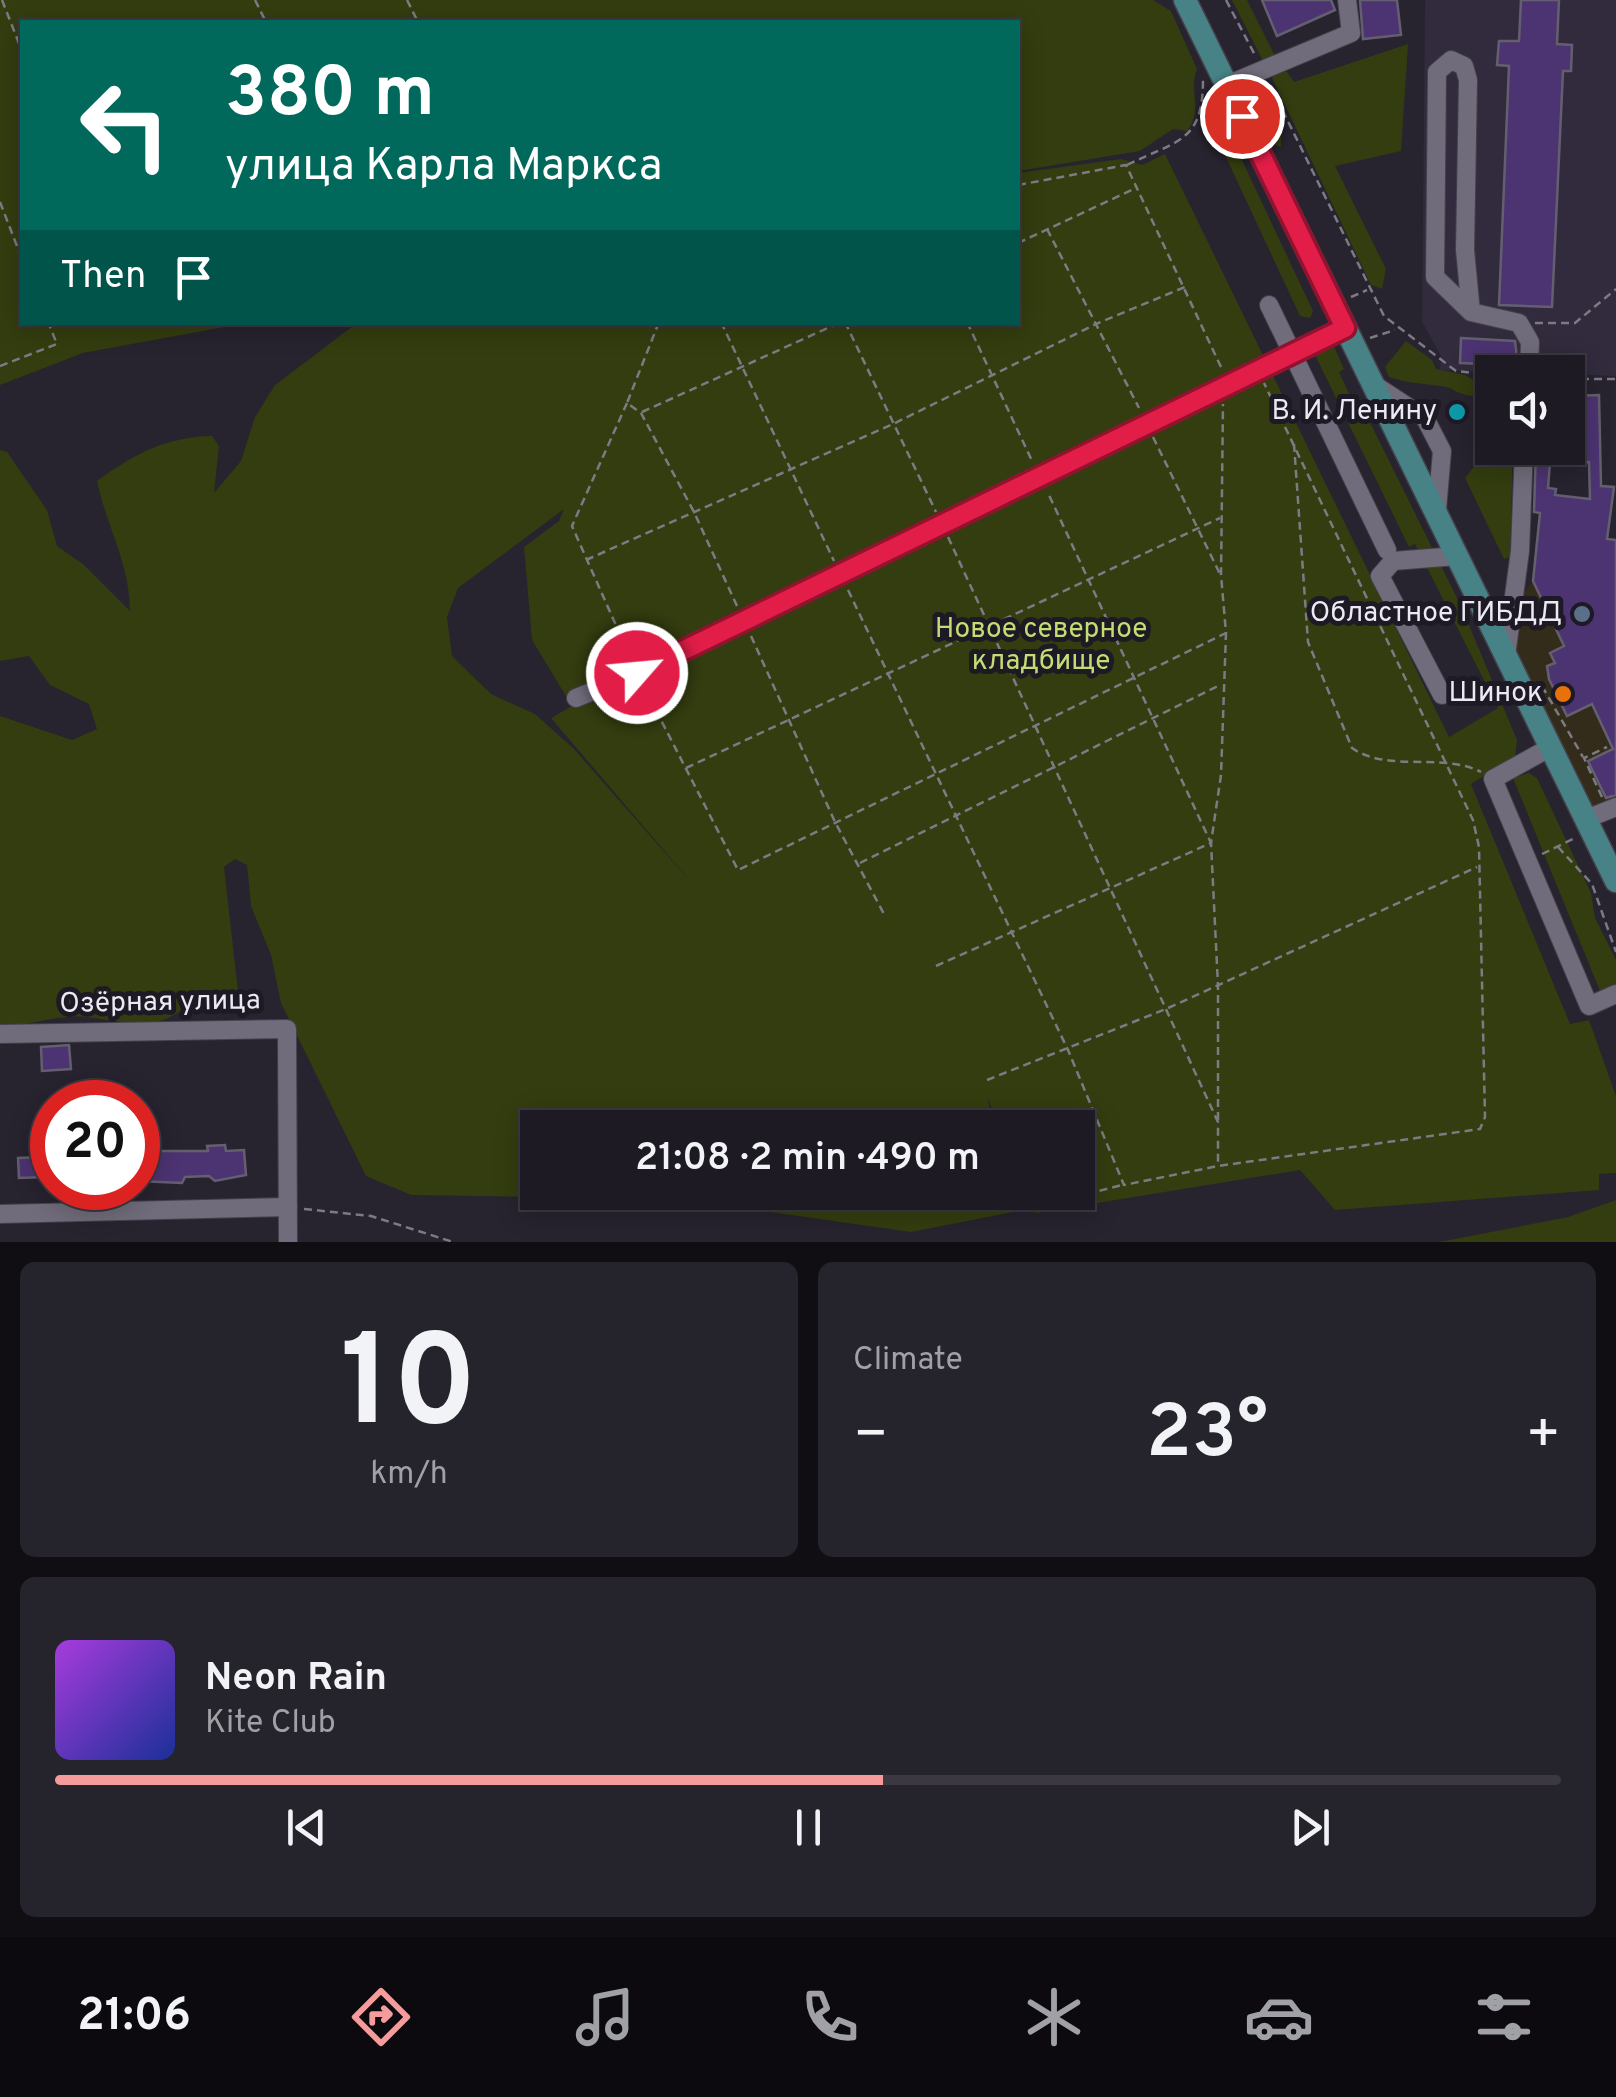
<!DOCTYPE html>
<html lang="en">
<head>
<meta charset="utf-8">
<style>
  :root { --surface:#1d1a23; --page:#25232b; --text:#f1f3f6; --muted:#a0a1a6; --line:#3b3841; --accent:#f59b9c }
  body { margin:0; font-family:Overpass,sans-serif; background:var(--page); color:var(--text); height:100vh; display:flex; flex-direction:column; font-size:38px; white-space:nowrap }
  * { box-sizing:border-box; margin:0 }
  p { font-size:32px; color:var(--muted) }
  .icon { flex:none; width:55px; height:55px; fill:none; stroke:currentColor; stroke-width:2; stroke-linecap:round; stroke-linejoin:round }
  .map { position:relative; height:1242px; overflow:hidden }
  .drawer { display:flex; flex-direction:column; gap:20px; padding:20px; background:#100e13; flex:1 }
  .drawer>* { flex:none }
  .guide { position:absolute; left:20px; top:20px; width:1000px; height:305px; border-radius:0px; box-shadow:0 5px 25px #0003,0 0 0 2px var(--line); background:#00695c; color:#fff; overflow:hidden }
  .buttons { position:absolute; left:1475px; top:355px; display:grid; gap:20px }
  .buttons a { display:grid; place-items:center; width:110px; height:110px; border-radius:0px; background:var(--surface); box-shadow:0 5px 25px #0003,0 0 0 2px var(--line); font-size:50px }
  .speed { position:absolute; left:30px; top:1080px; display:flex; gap:20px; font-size:50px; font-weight:700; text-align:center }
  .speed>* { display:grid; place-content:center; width:130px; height:130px; border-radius:50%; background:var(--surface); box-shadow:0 5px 25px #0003,0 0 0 2px var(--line); line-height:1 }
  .speed .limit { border:15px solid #d22; background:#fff; color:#111 }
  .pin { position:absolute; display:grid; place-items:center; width:85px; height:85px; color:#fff; margin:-42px; border:5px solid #fff; border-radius:50%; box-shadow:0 2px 10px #0007 }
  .me { position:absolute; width:110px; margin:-55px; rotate:63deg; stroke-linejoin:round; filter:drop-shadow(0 0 8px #0008) }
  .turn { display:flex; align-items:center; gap:35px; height:210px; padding:0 40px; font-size:45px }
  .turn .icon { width:130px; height:130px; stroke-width:2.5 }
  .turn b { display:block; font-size:70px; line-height:85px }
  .then { display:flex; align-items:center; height:95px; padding:0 40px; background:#0003; gap:20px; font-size:38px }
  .big { font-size:75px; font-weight:600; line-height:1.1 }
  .drawer .widget { flex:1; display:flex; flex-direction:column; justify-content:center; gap:15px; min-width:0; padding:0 35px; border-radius:15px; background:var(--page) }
  .drawer .dial { align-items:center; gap:0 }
  .dial b { font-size:130px; line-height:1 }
  .song { display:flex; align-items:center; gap:30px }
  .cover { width:120px; height:120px; border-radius:15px; background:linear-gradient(135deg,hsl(280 70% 55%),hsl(230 70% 35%)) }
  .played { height:10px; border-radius:5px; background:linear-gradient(90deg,var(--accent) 55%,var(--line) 55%) }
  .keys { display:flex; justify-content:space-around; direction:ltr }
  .heat { display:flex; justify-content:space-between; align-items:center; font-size:55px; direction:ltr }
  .drawer .tiles { flex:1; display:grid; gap:20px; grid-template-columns:1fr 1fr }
  .widget:last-child { grid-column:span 2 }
  .trip { position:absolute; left:520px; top:1110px; width:575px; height:100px; border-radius:0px; background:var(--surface); box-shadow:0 5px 25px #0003,0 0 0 2px var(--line); font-weight:600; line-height:100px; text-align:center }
  .menu { display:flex; height:160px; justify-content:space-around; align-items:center; background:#0c0a0e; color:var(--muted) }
  .menu .icon { width:70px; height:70px }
  .menu .active { color:var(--accent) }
  .menu b { font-size:45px; color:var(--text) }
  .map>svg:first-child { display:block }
  .commercial { fill:#342c1b }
  .built { fill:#312b3d }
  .green { fill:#333d0f; fill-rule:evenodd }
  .building { fill:#4c3372; stroke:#645f6e; stroke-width:2.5; fill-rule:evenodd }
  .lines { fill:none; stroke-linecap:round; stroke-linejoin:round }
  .minor-casing { stroke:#45414b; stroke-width:20 }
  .major-casing { stroke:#45414b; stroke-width:25 }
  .path { stroke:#7d7a84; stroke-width:2.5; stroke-dasharray:8 5; stroke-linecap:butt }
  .minor { stroke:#706c7b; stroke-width:18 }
  .major { stroke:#478386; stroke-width:22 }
  .route-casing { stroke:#92132f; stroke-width:25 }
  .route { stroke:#e11d48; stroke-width:18 }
  .culture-dot { fill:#0f9aa8; stroke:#1d1925; stroke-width:4 }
  .service-dot { fill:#5c6f8a; stroke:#1d1925; stroke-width:4 }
  .food-dot { fill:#e8710a; stroke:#1d1925; stroke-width:4 }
  .labels { text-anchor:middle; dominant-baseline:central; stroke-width:10; stroke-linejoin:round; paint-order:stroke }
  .poi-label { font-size:28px; fill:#ebe9f1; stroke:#1d1925; text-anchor:end }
  .park-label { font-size:28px; fill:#c3dd73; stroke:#1d1925 }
  .street-label { font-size:28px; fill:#ebe9f1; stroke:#1d1925 }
</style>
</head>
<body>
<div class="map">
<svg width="1616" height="1242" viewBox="0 0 1616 1242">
  <rect width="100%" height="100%" fill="#27232f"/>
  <!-- commercial -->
  <polygon class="commercial" points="1533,581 1616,758 1616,800 1587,812 1514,655 1521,598"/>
  <!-- built -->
  <polygon class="built" points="1425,0 1616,0 1616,376 1440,370 1441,356 1422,322"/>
  <!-- green -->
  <g class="green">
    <path d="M0,0H1153L1171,11L1197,69C1188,92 1204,109 1187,131L1173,129L1140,151L1018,171V22H22V322L246,323L83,353L0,385Z"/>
    <polygon points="1232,0 1247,0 1275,56 1263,61"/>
    <polygon points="1408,44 1401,151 1335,166 1386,269 1382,289 1371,285 1272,78 1276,71 1287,72 1294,82"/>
    <polygon points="1252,86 1259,88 1281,133 1281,147 1273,144 1248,93"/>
    <polygon points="1214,117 1224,122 1313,311 1310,318 1300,316 1211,125"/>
    <path d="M1165,154L1449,737L1498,708L1415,544L1409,547L1314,353L1333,344L1344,369L1339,372L1351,398L1357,396L1461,606L1517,740L1515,757L1471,784L1570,1024L1589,1020L1616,1096V1173L1599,1174V1190L1335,1210L1300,1170L1036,1213L1027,1193L1078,1192V1128L1000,1127L987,1097L995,1127L538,1128V1192H1016L1023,1210L911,1232L680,1199L411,1195L366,1176L281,1003L271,955L251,906L247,865L235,859L224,867L239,1000L206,990C159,1035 144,1024 85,1017C60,1014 27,1026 0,1027V716L72,740L97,729L89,704L50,685L29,656L0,661V450L7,452L47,510L57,546L83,564L130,611C129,560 107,529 97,481C134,454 166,437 212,436L219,446L214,493L241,461L255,417L275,385L357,323L1018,322V173L1121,159L1142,165ZM564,509L559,521L524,547L532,640L572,706L551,718L696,888L574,749L535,714L491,694L452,656L447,617L458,588Z"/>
    <path d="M1406,341L1432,360L1436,369L1465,375L1478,383L1473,396C1459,396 1453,387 1441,386C1423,384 1407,383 1389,377L1385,367Z"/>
    <polygon points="1492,444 1492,448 1513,448 1510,557 1504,559 1465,478"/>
    <polygon points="1529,773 1537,778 1591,893 1595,918 1616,960 1616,985 1600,991 1513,778"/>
    <polygon points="1616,1200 1616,1242 1439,1242 1568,1217"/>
  </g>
  <!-- building -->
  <g class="building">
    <polygon points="1262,0 1331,0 1335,10 1277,36"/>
    <polygon points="1360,0 1397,0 1401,35 1363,39"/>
    <polygon points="1521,0 1559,0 1557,44 1572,45 1571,71 1563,71 1552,307 1499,305 1509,66 1497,65 1499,41 1519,41"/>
    <polygon points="1461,338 1515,341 1517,358 1510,358 1510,365 1460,363"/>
    <path d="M1599,395L1601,486L1614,487L1607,539L1616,540V795L1606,798L1588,761L1613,749L1592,704L1567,716L1549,679L1547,666L1555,663L1550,653L1564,646L1533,581L1540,513L1534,512L1536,448H1568L1570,396ZM1589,462L1590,499L1555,495L1556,489L1548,488L1550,463Z"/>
    <polygon points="69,1045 71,1069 42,1071 41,1047"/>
    <polygon points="225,1145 226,1151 244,1150 246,1175 215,1181 209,1176 185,1177 182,1183 138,1181 138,1151 208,1151 207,1146"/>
    <polygon points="44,1157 45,1177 19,1178 18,1158"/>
  </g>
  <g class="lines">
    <!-- minor casing -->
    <g class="minor-casing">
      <g id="minor">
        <polyline points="1227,85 1351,33 1347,0"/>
        <polyline points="1269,305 1387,550"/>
        <polyline points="1471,312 1465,250 1468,80 1464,66 1451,60 1437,72 1435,277 1471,312 1519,323 1530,342 1529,372"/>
        <polyline points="1373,384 1425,418 1442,451 1437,510"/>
        <polyline points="1506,656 1520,551 1524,448"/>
        <polyline points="1442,695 1380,576 1393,561 1457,556"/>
        <polyline points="576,698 637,673 1345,327"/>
        <polyline points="1551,747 1493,779 1589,1006 1616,994"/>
        <polyline points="1586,819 1616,807"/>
        <polyline points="0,1034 287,1029 288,1242"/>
        <polyline points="0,1214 288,1207"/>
      </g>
    </g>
    <!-- major casing -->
    <g class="major-casing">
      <polyline id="major" points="1185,0 1616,881"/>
    </g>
    <!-- path -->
    <g class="path">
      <polyline points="2,0 22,51"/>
      <polyline points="255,0 266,22"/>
      <polyline points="407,0 418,22"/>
      <polyline points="1226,0 1256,57"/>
      <polyline points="1271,87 1384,316 1456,371 1492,375"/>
      <path d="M1127,165C1177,140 1203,143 1203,80"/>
      <polyline points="1018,185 1126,165 1221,367"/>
      <polyline points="0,202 22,259"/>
      <polyline points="1047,229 1139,408"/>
      <polyline points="1018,243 1136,188"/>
      <polyline points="1351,297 1367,290"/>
      <polyline points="659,322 627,403 641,413 694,512 737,606"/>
      <polyline points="721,322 834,561"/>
      <polyline points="845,322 936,512"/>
      <polyline points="967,322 1033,463"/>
      <polyline points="1535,323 1575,323 1616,289"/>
      <polyline points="1370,338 1395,330"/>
      <polyline points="0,366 57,344 48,322"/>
      <polyline points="1568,379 1616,379"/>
      <polyline points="627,403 572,526 630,657"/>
      <polyline points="642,412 841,322"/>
      <polyline points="1153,437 1220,574"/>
      <path d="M1294,444L1308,642L1352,748C1388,773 1442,752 1481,772"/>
      <polyline points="948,537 1218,1122 1218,1165"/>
      <polyline points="586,560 893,424 1096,324 1185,287"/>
      <polyline points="848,590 1068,1050 1124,1185 1218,1166 1480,1129 1485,1117 1479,847 1473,820 1264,383"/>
      <polyline points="751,636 835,822 884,914"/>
      <polyline points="1542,686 1583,757"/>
      <polyline points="644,687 738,870 1226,633"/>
      <polyline points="686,768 1220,518"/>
      <polyline points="1602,797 1584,758 1607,747"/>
      <polyline points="1558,847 1592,884 1616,952"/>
      <polyline points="1542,854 1575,838"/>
      <polyline points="860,863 1220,685"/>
      <polyline points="936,966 1211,843 1048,493"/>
      <polyline points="987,1080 1166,1009 1477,867"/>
      <polyline points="1218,1120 1218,986 1211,843 1221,775 1226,633 1221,575 1223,404"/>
      <polyline points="304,1209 371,1216 453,1242"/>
      <polyline points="1024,1210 1122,1185"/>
    </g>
    <!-- minor -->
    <use href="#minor" class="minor"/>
    <!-- major -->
    <use href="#major" class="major"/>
  </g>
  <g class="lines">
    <!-- route casing -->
    <g class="route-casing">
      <polyline id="route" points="637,673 1345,328 1242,116"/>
    </g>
    <!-- route -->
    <use href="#route" class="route"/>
  </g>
  <!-- markers -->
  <circle class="culture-dot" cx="1457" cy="412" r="10"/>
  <circle class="service-dot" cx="1582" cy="614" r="10"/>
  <circle class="food-dot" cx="1563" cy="694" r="10"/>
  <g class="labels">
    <!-- poi labels -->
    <g class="poi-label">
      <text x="1437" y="412">В. И. Ленину</text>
      <text x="1562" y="614">Областное ГИБДД</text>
      <text x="1543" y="694">Шинок</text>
    </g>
    <!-- park labels -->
    <g class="park-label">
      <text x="1041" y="630">Новое северное<tspan x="1041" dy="32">кладбище</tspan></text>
    </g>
    <!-- street labels -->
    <g class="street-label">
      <text transform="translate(160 1003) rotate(-1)">Озёрная улица</text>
    </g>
  </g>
</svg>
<div class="buttons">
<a><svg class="icon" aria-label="sound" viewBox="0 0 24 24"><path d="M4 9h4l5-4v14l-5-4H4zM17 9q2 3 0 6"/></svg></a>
</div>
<div class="speed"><div class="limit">20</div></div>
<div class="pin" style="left:1242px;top:116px;background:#d93025"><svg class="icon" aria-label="arrive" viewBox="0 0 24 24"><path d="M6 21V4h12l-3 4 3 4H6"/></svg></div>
<svg class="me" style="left:637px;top:673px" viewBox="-20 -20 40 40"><circle r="17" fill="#e11d48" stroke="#fff" stroke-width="3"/><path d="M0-11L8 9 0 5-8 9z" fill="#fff"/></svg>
<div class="trip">21:08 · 2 min · 490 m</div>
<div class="guide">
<div class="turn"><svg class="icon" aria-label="left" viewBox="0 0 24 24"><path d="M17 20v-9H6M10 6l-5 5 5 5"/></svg><div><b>380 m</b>улица Карла Маркса</div></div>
<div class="then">Then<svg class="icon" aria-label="arrive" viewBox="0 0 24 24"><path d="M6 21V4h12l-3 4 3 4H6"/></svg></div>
</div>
</div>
<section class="drawer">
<div class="tiles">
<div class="widget dial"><b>10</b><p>km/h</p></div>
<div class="widget"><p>Climate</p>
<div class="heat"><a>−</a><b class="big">23°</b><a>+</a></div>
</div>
<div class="widget">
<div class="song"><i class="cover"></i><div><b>Neon Rain</b><p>Kite Club</p></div></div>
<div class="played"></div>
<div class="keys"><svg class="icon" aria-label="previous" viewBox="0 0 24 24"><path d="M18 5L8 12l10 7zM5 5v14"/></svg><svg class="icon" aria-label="pause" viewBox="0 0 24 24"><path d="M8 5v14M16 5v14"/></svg><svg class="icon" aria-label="next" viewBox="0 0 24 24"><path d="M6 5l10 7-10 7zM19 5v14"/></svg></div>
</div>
</div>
</section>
<nav class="menu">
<b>21:06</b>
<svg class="icon active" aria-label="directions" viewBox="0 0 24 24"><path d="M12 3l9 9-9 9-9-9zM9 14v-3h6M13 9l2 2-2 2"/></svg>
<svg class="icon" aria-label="music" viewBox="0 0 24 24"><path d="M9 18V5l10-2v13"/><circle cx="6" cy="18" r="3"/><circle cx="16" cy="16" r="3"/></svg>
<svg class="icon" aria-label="phone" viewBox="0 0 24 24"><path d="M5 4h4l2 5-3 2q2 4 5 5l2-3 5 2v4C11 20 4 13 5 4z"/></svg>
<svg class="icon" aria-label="climate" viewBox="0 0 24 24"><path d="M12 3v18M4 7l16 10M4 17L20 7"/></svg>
<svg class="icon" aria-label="car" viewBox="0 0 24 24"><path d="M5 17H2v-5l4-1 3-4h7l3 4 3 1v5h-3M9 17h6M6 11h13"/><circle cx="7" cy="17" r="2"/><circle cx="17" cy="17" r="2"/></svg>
<svg class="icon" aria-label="filters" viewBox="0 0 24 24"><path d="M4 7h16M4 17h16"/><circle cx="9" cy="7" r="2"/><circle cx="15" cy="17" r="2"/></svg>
</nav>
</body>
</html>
